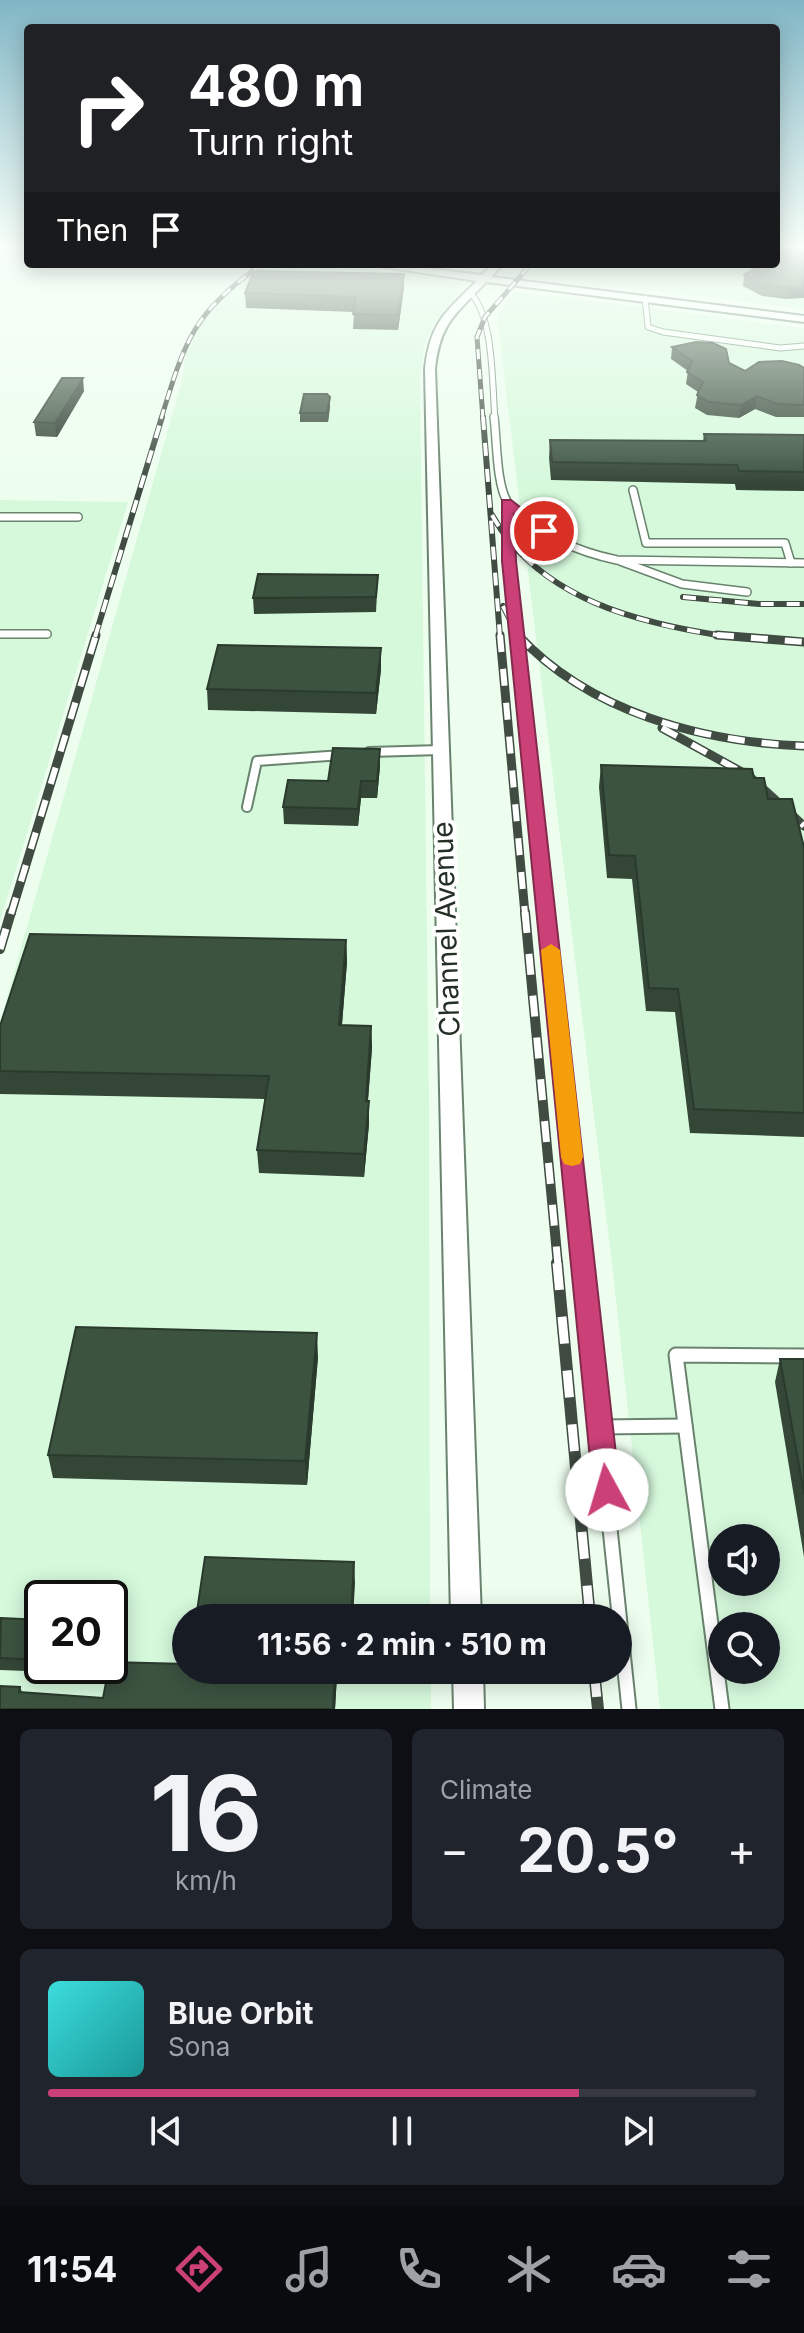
<!DOCTYPE html>
<html lang="en">
<head>
<meta charset="utf-8">
<style>
  :root { --surface:#171b24; --page:#20242c; --text:#f1f3f6; --muted:#9ea1a6; --line:#363941; --accent:#ca4077 }
  body { margin:0; font-family:Inter,sans-serif; background:var(--page); color:var(--text); height:100vh; display:flex; flex-direction:column; font-size:30px; white-space:nowrap }
  * { box-sizing:border-box; margin:0 }
  p { font-size:26px; color:var(--muted) }
  .icon { flex:none; width:44px; height:44px; fill:none; stroke:currentColor; stroke-width:2; stroke-linecap:round; stroke-linejoin:round }
  .map { position:relative; height:1709px; overflow:hidden }
  .details { display:flex; flex-direction:column; gap:20px; padding:20px; background:#0d0f14; flex:1 }
  .details>* { flex:none }
  .hud { position:absolute; left:24px; top:24px; width:756px; height:244px; border-radius:8px; box-shadow:0 4px 20px #0003; background:#202124; color:#fff; overflow:hidden }
  .controls { position:absolute; left:708px; top:1524px; display:grid; gap:16px }
  .controls a { display:grid; place-items:center; width:72px; height:72px; border-radius:50%; background:var(--surface); box-shadow:0 4px 20px #0003; font-size:40px }
  .speed { position:absolute; left:24px; top:1580px; display:flex; gap:16px; font-size:40px; font-weight:700; text-align:center }
  .speed>* { display:grid; place-content:center; width:104px; height:104px; border-radius:50%; background:var(--surface); box-shadow:0 4px 20px #0003; line-height:1 }
  .speed .limit { border:4px solid #111; border-radius:12px; background:#fff; color:#111 }
  .pin { position:absolute; display:grid; place-items:center; width:68px; height:68px; color:#fff; margin:-34px; border:4px solid #fff; border-radius:50%; box-shadow:0 2px 8px #0007 }
  .me { position:absolute; width:88px; margin:-44px; rotate:354deg; stroke-linejoin:round; filter:drop-shadow(0 0 6px #0008) }
  .turn { display:flex; align-items:center; gap:28px; height:168px; padding:0 32px; font-size:36px }
  .turn .icon { width:104px; height:104px; stroke-width:2.5 }
  .turn b { display:block; font-size:56px; line-height:68px }
  .then { display:flex; align-items:center; height:76px; padding:0 32px; background:#0003; gap:16px; font-size:30px }
  .big { font-size:60px; font-weight:700; line-height:1.1 }
  .details .tile { flex:1; display:flex; flex-direction:column; justify-content:center; gap:12px; min-width:0; padding:0 28px; border-radius:12px; background:var(--page) }
  .details .dial { align-items:center; gap:0 }
  .dial b { font-size:104px; line-height:1 }
  .song { display:flex; align-items:center; gap:24px }
  .cover { width:96px; height:96px; border-radius:12px; background:linear-gradient(135deg,hsl(180 70% 55%),hsl(180 70% 35%)) }
  .played { height:8px; border-radius:4px; background:linear-gradient(90deg,var(--accent) 75%,var(--line) 75%) }
  .keys { display:flex; justify-content:space-around; direction:ltr }
  .heat { display:flex; justify-content:space-between; align-items:center; font-size:44px; direction:ltr }
  .details .tiles { flex:1; display:grid; gap:20px; grid-template-columns:1fr 1fr }
  .tile:last-child { grid-column:span 2 }
  .trip { position:absolute; left:172px; top:1604px; width:460px; height:80px; border-radius:40px; background:var(--surface); box-shadow:0 4px 20px #0003; font-weight:700; line-height:80px; text-align:center }
  .menu { display:flex; height:128px; justify-content:space-around; align-items:center; background:#090b0e; color:var(--muted) }
  .menu .icon { width:56px; height:56px }
  .menu .selected { color:var(--accent) }
  .menu b { font-size:36px; color:var(--text) }
  .map>svg:first-child { display:block }
  .built { fill:#d6f9dc; fill-rule:evenodd }
  .lines { fill:none; stroke-linecap:round; stroke-linejoin:round }
  .service-far4-casing { stroke:#69836e; stroke-width:7 }
  .service-far3-casing { stroke:#69836e; stroke-width:10 }
  .service-far2-casing { stroke:#69836e; stroke-width:12 }
  .service-far1-casing { stroke:#69836e; stroke-width:15 }
  .service-casing { stroke:#69836e; stroke-width:17 }
  .minor-casing { stroke:#69836e; stroke-width:4 }
  .service-far4 { stroke:#fff; stroke-width:5 }
  .service-far3 { stroke:#fff; stroke-width:7 }
  .service-far2 { stroke:#fff; stroke-width:8 }
  .service-far1 { stroke:#fff; stroke-width:11 }
  .service { stroke:#fff; stroke-width:13 }
  .minor { fill:#fff; fill-rule:evenodd }
  .rail-far4-casing { stroke:#404c42; stroke-width:5 }
  .rail-far3-casing { stroke:#404c42; stroke-width:6 }
  .rail-far2-casing { stroke:#404c42; stroke-width:9 }
  .rail-far1-casing { stroke:#404c42; stroke-width:10 }
  .rail-casing { stroke:#404c42; stroke-width:12 }
  .rail-far4 { stroke:#fff; stroke-width:3; stroke-dasharray:10; stroke-linecap:butt }
  .rail-far3 { stroke:#fff; stroke-width:4; stroke-dasharray:13; stroke-linecap:butt }
  .rail-far2 { stroke:#fff; stroke-width:6; stroke-dasharray:17; stroke-linecap:butt }
  .rail-far1 { stroke:#fff; stroke-width:7; stroke-dasharray:21; stroke-linecap:butt }
  .rail { stroke:#fff; stroke-width:9; stroke-dasharray:27; stroke-linecap:butt }
  .wall { fill:#344737 }
  .shaded-wall { fill:#2a3a2d }
  .building { fill:#3c5340; stroke:#2a3a2d; stroke-width:2 }
  .route { fill:#ca4077; stroke:#832a4d; stroke-width:2 }
  .slow { fill:#f59e0b }
  .labels { text-anchor:middle; dominant-baseline:central; stroke-width:8; stroke-linejoin:round; paint-order:stroke }
  .street-label { font-size:28px; fill:#242f26; stroke:#fff }
</style>
</head>
<body>
<div class="map">
<svg width="804" height="1709" viewBox="0 0 804 1709">
  <rect width="100%" height="100%" fill="#edfeef"/>
  <!-- built -->
  <g class="built">
    <polygon points="776,246 804,246 804,309 525,276 536,264 776,264"/>
    <path d="M268,264H320L442,278L461,287V291L432,326L424,345L420,381L429,1103L430,1618H186V1670H431V1709H0V1022L182,380L186,354L200,326L224,297ZM42,1598H110V1666H42Z"/>
    <path d="M514,291L804,328V1709H660L613,1272L497,317ZM722,1538H766V1582H722ZM722,1626H766V1670H722Z"/>
    <polygon points="0,500 128,502 0,922"/>
  </g>
  <g class="lines">
    <!-- service-far4 casing -->
    <g class="service-far4-casing">
      <g id="service-far4">
        <path d="M470,293C494,315 492,386 495,419"/>
        <polyline points="645,298 648,327 663,332 780,348 804,346"/>
      </g>
    </g>
    <!-- service-far3 casing -->
    <g class="service-far3-casing">
      <g id="service-far3">
        <path d="M494,417C497,439 496,485 508,503C529,533 583,553 617,560L804,563"/>
        <polyline points="633,490 646,543 785,543 791,563"/>
        <polyline points="507,502 517,637"/>
        <polyline points="0,517 78,517"/>
        <polyline points="620,561 682,584 747,592"/>
        <polyline points="0,634 47,634"/>
      </g>
    </g>
    <!-- service-far2 casing -->
    <g class="service-far2-casing">
      <g id="service-far2">
        <polyline points="517,635 546,914"/>
        <polyline points="369,752 441,750"/>
        <polyline points="247,807 257,761 342,755"/>
      </g>
    </g>
    <!-- service-far1 casing -->
    <g class="service-far1-casing">
      <polyline id="service-far1" points="546,912 583,1265"/>
    </g>
    <!-- service casing -->
    <g class="service-casing">
      <g id="service">
        <polyline points="582,1263 629,1709"/>
        <polyline points="600,1427 685,1426"/>
        <polyline points="722,1709 676,1355 804,1356"/>
      </g>
    </g>
    <!-- minor casing -->
    <g class="minor-casing">
      <g id="minor">
        <path d="M364,264H392L482,275L493,264H503L491,277L804,316V322L486,282C456,314 440,322 435,369L481,1618H451L425,369C430,322 445,313 477,281Z"/>
        <polygon points="453,1670 483,1670 484,1709 454,1709"/>
      </g>
    </g>
    <!-- service-far4 -->
    <use href="#service-far4" class="service-far4"/>
    <!-- service-far3 -->
    <use href="#service-far3" class="service-far3"/>
    <!-- service-far2 -->
    <use href="#service-far2" class="service-far2"/>
    <!-- service-far1 -->
    <use href="#service-far1" class="service-far1"/>
    <!-- service -->
    <use href="#service" class="service"/>
    <!-- minor -->
    <use href="#minor" class="minor"/>
    <!-- rail-far4 casing -->
    <g class="rail-far4-casing">
      <g id="rail-far4">
        <path d="M161,419C186,338 192,315 262,264"/>
        <polyline points="483,419 477,337 485,317 531,264"/>
      </g>
    </g>
    <!-- rail-far3 casing -->
    <g class="rail-far3-casing">
      <g id="rail-far3">
        <polyline points="483,417 500,637"/>
        <path d="M492,515C540,600 640,624 731,637"/>
        <polyline points="683,597 759,604 804,604"/>
        <polyline points="503,606 519,637"/>
        <polyline points="95,637 162,417"/>
      </g>
    </g>
    <!-- rail-far2 casing -->
    <g class="rail-far2-casing">
      <g id="rail-far2">
        <polyline points="500,635 525,914"/>
        <path d="M518,635C589,712 702,742 804,746"/>
        <polyline points="717,635 804,642"/>
        <polyline points="662,728 749,776 804,826"/>
        <polyline points="11,914 96,635"/>
      </g>
    </g>
    <!-- rail-far1 casing -->
    <g class="rail-far1-casing">
      <g id="rail-far1">
        <polyline points="525,912 558,1265"/>
        <polyline points="0,949 11,912"/>
      </g>
    </g>
    <!-- rail casing -->
    <g class="rail-casing">
      <g id="rail">
        <polyline points="557,1263 590,1618"/>
        <polyline points="594,1670 598,1709"/>
      </g>
    </g>
    <!-- rail-far4 -->
    <use href="#rail-far4" class="rail-far4"/>
    <!-- rail-far3 -->
    <use href="#rail-far3" class="rail-far3"/>
    <!-- rail-far2 -->
    <use href="#rail-far2" class="rail-far2"/>
    <!-- rail-far1 -->
    <use href="#rail-far1" class="rail-far1"/>
    <!-- rail -->
    <use href="#rail" class="rail"/>
  </g>
  <!-- wall -->
  <g class="wall">
    <polygon points="798,246 786,299 762,296 743,286 744,275"/>
    <polygon points="404,274 404,288 398,330 353,329 354,312 246,308 245,293"/>
    <polygon points="672,347 729,363 745,371 804,368 804,417 776,417 755,409 739,418 707,415 695,408 698,392 686,384 688,371 671,359"/>
    <polygon points="84,391 57,437 36,436 34,422"/>
    <polygon points="330,397 330,406 328,422 300,422 300,413"/>
    <polygon points="704,434 804,435 804,491 736,490 735,484 551,480 549,458 550,440 703,441"/>
    <polygon points="378,575 376,612 254,614 253,598"/>
    <polygon points="381,669 376,714 208,710 207,689"/>
    <polygon points="601,765 754,778 804,847 804,1137 690,1133 675,1012 646,1011 632,879 607,878 599,787"/>
    <polygon points="380,766 377,798 361,798 358,826 284,824 283,807 328,781"/>
    <polygon points="346,940 347,962 342,1025 371,1026 372,1048 368,1101 369,1124 364,1177 259,1173 257,1150 265,1099 0,1094 0,1026"/>
    <polygon points="318,1357 307,1485 53,1478 48,1455"/>
    <polygon points="780,1359 804,1359 804,1557 775,1382"/>
    <polygon points="42,1620 42,1666 110,1666 125,1634 121,1662 186,1670 350,1670 350,1676 337,1675 335,1709 0,1709 20,1687 22,1692 103,1698 107,1674 0,1670 0,1622"/>
  </g>
  <!-- shaded-wall -->
  <g class="shaded-wall">
    <polygon points="404,274 404,288 398,330 398,315"/>
    <polygon points="804,287 804,298 786,299 788,288"/>
    <polygon points="83,378 84,391 57,437 55,423"/>
    <polygon points="757,396 755,409 739,418 741,405"/>
    <polygon points="330,397 330,406 328,422 327,413"/>
    <polygon points="381,648 381,669 376,714 376,693"/>
    <polygon points="380,749 380,766 377,798 377,781"/>
    <polygon points="361,781 361,798 358,826 358,809"/>
    <polygon points="346,940 347,962 340,1048 339,1025"/>
    <polygon points="371,1026 372,1048 366,1124 366,1101"/>
    <polygon points="369,1101 369,1124 364,1177 364,1154"/>
    <polygon points="317,1333 318,1357 307,1485 305,1461"/>
    <polygon points="354,1562 355,1583 353,1618 351,1618"/>
    <polygon points="123,1622 125,1634 119,1674 116,1662"/>
    <polygon points="335,1670 337,1670 337,1675 335,1709 333,1709"/>
  </g>
  <!-- building -->
  <g class="building">
    <polygon points="787,246 798,246 803,249 804,247 804,287 788,288 763,285 744,275 761,264 776,264 776,254"/>
    <polygon points="254,271 404,274 398,315 353,314 356,297 245,293"/>
    <polygon points="696,342 713,343 726,349 729,363 745,371 759,362 782,361 799,365 804,368 804,405 777,404 757,396 741,405 709,402 697,395 703,382 687,372 692,361 672,347"/>
    <polygon points="62,378 83,378 55,423 34,422"/>
    <polygon points="304,394 327,394 330,397 327,413 300,413"/>
    <polygon points="704,434 804,435 804,472 739,471 737,465 552,462 550,440 706,441"/>
    <polygon points="258,574 378,575 376,597 253,598"/>
    <polygon points="218,645 381,648 376,693 207,689"/>
    <polygon points="333,748 380,749 377,781 361,781 358,809 283,807 288,780 328,781"/>
    <polygon points="601,765 752,769 754,778 764,778 768,799 792,799 804,847 804,1113 694,1109 678,989 649,988 635,856 609,855"/>
    <polygon points="30,934 346,940 339,1025 371,1026 366,1101 369,1101 364,1154 257,1150 269,1076 0,1071 0,1026"/>
    <polygon points="76,1327 317,1333 305,1461 48,1455"/>
    <polygon points="780,1359 804,1359 804,1494"/>
    <polygon points="205,1557 354,1562 351,1618 196,1618"/>
    <polygon points="1,1618 42,1620 42,1660 0,1658"/>
    <polygon points="110,1622 123,1622 116,1662 110,1662"/>
    <polygon points="110,1662 186,1664 186,1670 335,1670 333,1709 0,1709 0,1686 20,1687 19,1692 103,1698"/>
  </g>
  <!-- sky -->
  <linearGradient id="sky" x2="0" y2="1"><stop stop-color="#81b6c5"/><stop offset="0.51" stop-color="#f7fff8"/><stop offset="1" stop-color="#f7fff8" stop-opacity="0"/></linearGradient>
  <rect width="804" height="485" fill="url(#sky)"/>
  <!-- route -->
  <polygon class="route" points="502,500 511,500 551,531 540,534 514,514 516,561 620,1490 616,1499 607,1503 597,1499 593,1490 502,561"/>
  <!-- slow -->
  <polygon class="slow" points="551,944 560,950 583,1157 580,1164 572,1166 564,1164 561,1157 541,950"/>
  <g class="labels">
    <!-- street labels -->
    <g class="street-label">
      <text transform="translate(446 929) rotate(-92)">Channel Avenue</text>
    </g>
  </g>
</svg>
<div class="controls">
<a><svg class="icon" aria-label="sound" viewBox="0 0 24 24"><path d="M4 9h4l5-4v14l-5-4H4zM17 9q2 3 0 6"/></svg></a>
<a><svg class="icon" aria-label="search" viewBox="0 0 24 24"><circle cx="10" cy="10" r="6"/><path d="M15 15l6 6"/></svg></a>
</div>
<div class="speed"><div class="limit">20</div></div>
<div class="pin" style="left:544px;top:531px;background:#d93025"><svg class="icon" aria-label="arrive" viewBox="0 0 24 24"><path d="M6 21V4h12l-3 4 3 4H6"/></svg></div>
<svg class="me" style="left:607px;top:1490px" viewBox="-20 -20 40 40"><circle r="19" fill="#fff"/><path d="M0-13L10 11 0 6-10 11z" fill="#ca4077"/></svg>
<div class="trip">11:56 · 2 min · 510 m</div>
<div class="hud">
<div class="turn"><svg class="icon" aria-label="right" viewBox="0 0 24 24"><path d="M7 20v-9h11M14 6l5 5-5 5"/></svg><div><b>480 m</b>Turn right</div></div>
<div class="then">Then<svg class="icon" aria-label="arrive" viewBox="0 0 24 24"><path d="M6 21V4h12l-3 4 3 4H6"/></svg></div>
</div>
</div>
<section class="details">
<div class="tiles">
<div class="tile dial"><b>16</b><p>km/h</p></div>
<div class="tile"><p>Climate</p>
<div class="heat"><a>−</a><b class="big">20.5°</b><a>+</a></div>
</div>
<div class="tile">
<div class="song"><i class="cover"></i><div><b>Blue Orbit</b><p>Sona</p></div></div>
<div class="played"></div>
<div class="keys"><svg class="icon" aria-label="previous" viewBox="0 0 24 24"><path d="M18 5L8 12l10 7zM5 5v14"/></svg><svg class="icon" aria-label="pause" viewBox="0 0 24 24"><path d="M8 5v14M16 5v14"/></svg><svg class="icon" aria-label="next" viewBox="0 0 24 24"><path d="M6 5l10 7-10 7zM19 5v14"/></svg></div>
</div>
</div>
</section>
<nav class="menu">
<b>11:54</b>
<svg class="icon selected" aria-label="directions" viewBox="0 0 24 24"><path d="M12 3l9 9-9 9-9-9zM9 14v-3h6M13 9l2 2-2 2"/></svg>
<svg class="icon" aria-label="music" viewBox="0 0 24 24"><path d="M9 18V5l10-2v13"/><circle cx="6" cy="18" r="3"/><circle cx="16" cy="16" r="3"/></svg>
<svg class="icon" aria-label="phone" viewBox="0 0 24 24"><path d="M5 4h4l2 5-3 2q2 4 5 5l2-3 5 2v4C11 20 4 13 5 4z"/></svg>
<svg class="icon" aria-label="climate" viewBox="0 0 24 24"><path d="M12 3v18M4 7l16 10M4 17L20 7"/></svg>
<svg class="icon" aria-label="car" viewBox="0 0 24 24"><path d="M5 17H2v-5l4-1 3-4h7l3 4 3 1v5h-3M9 17h6M6 11h13"/><circle cx="7" cy="17" r="2"/><circle cx="17" cy="17" r="2"/></svg>
<svg class="icon" aria-label="filters" viewBox="0 0 24 24"><path d="M4 7h16M4 17h16"/><circle cx="9" cy="7" r="2"/><circle cx="15" cy="17" r="2"/></svg>
</nav>
</body>
</html>
